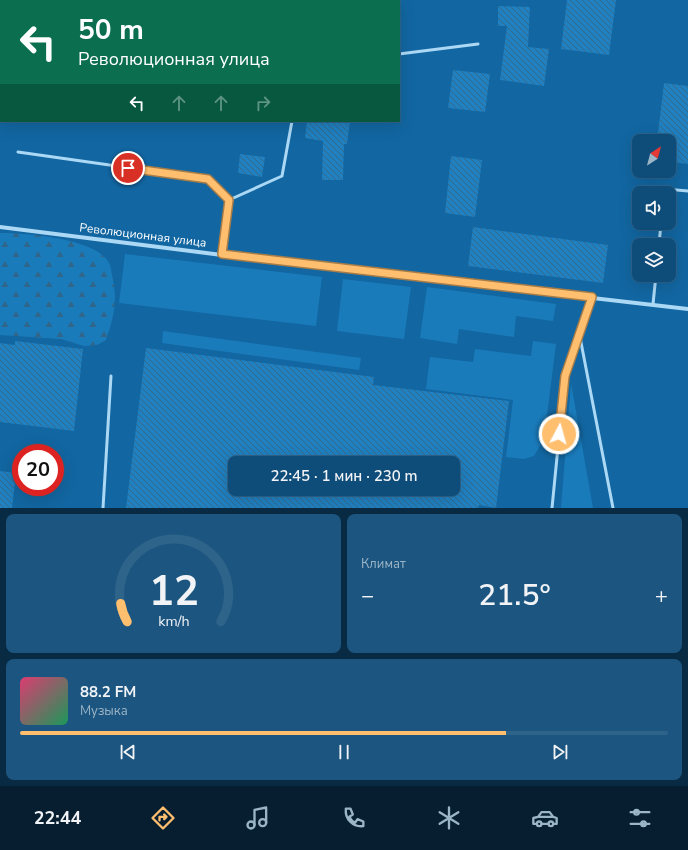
<!DOCTYPE html>
<html lang="ru">
<head>
<meta charset="utf-8">
<style>
  :root { --surface:#0e4c79; --page:#1c5680; --text:#f1f3f6; --muted:#9bb4c6; --line:#2e638a; --accent:#ffbf6f }
  body { margin:0; font-family:"Nunito Sans",sans-serif; background:var(--page); color:var(--text); height:100vh; display:flex; flex-direction:column; font-size:15px; white-space:nowrap }
  * { box-sizing:border-box; margin:0 }
  p { font-size:13px; color:var(--muted) }
  .icon { flex:none; width:22px; height:22px; fill:none; stroke:currentColor; stroke-width:2; stroke-linecap:round; stroke-linejoin:round }
  .map { position:relative; height:508px; overflow:hidden }
  .sheet { display:flex; flex-direction:column; gap:6px; padding:6px; background:#082a43; flex:1 }
  .sheet>* { flex:none }
  .banner { position:absolute; left:0px; top:0px; width:400px; height:122px; box-shadow:0 4px 16px #0002,0 0 0 1px var(--line); background:#0b6e4f; color:#fff; overflow:hidden }
  .needle { width:26px; rotate:36deg }
  .buttons { position:absolute; left:632px; top:134px; display:grid; gap:8px }
  .buttons a { display:grid; place-items:center; width:44px; height:44px; border-radius:8px; background:var(--surface); box-shadow:0 4px 16px #0002,0 0 0 1px var(--line); font-size:20px }
  .speed { position:absolute; left:12px; top:444px; display:flex; gap:8px; font-size:20px; font-weight:700; text-align:center }
  .speed>* { display:grid; place-content:center; width:52px; height:52px; border-radius:50%; background:var(--surface); box-shadow:0 4px 16px #0002,0 0 0 1px var(--line); line-height:1 }
  .speed .limit { border:6px solid #d22; background:#fff; color:#111 }
  .pin { position:absolute; display:grid; place-items:center; width:34px; height:34px; color:#fff; margin:-17px; border:2px solid #fff; border-radius:50%; box-shadow:0 1px 4px #0007 }
  .me { position:absolute; width:44px; margin:-22px; rotate:6deg; stroke-linejoin:round; filter:drop-shadow(0 0 3px #0008) }
  .turn { display:flex; align-items:center; gap:14px; height:84px; padding:0 12px; font-size:18px }
  .turn .icon { width:52px; height:52px; stroke-width:2.5 }
  .turn b { display:block; font-size:28px; line-height:34px }
  .lanes { display:flex; align-items:center; height:38px; padding:0 12px; background:#0003; justify-content:center; gap:20px; direction:ltr }
  .lanes .off { opacity:.35 }
  .big { font-size:30px; font-weight:600; line-height:1.1 }
  .sheet .widget { flex:1; display:flex; flex-direction:column; justify-content:center; gap:6px; min-width:0; padding:0 14px; border-radius:8px; background:var(--page) }
  .sheet .dial { align-items:center; gap:0 }
  .dial svg { height:104px; overflow:visible; fill:none; stroke:var(--line); stroke-width:7; stroke-linecap:round; text-anchor:middle }
  .dial text { fill:var(--text); stroke:none }
  .song { display:flex; align-items:center; gap:12px }
  .cover { width:48px; height:48px; border-radius:6px; background:linear-gradient(135deg,hsl(340 70% 55%),hsl(150 70% 35%)) }
  .played { height:4px; border-radius:2px; background:linear-gradient(90deg,var(--accent) 75%,var(--line) 75%) }
  .keys { display:flex; justify-content:space-around; direction:ltr }
  .heat { display:flex; justify-content:space-between; align-items:center; font-size:22px; direction:ltr }
  .sheet .tiles { flex:1; display:grid; gap:6px; grid-template-columns:1fr 1fr }
  .widget:last-child { grid-column:span 2 }
  .trip { position:absolute; left:228px; top:456px; width:232px; height:40px; border-radius:8px; background:var(--surface); box-shadow:0 4px 16px #0002,0 0 0 1px var(--line); font-weight:600; line-height:40px; text-align:center }
  .tab-bar { display:flex; height:64px; justify-content:space-around; align-items:center; background:#061e30; color:var(--muted) }
  .tab-bar .icon { width:28px; height:28px }
  .tab-bar .current { color:var(--accent) }
  .tab-bar b { font-size:18px; color:var(--text) }
  .map>svg:first-child { display:block }
  .grass { fill:#1a7bbb }
  .forest { fill:url(#forest-firs) }
  .building { fill:url(#building-back-hatch); fill-rule:evenodd }
  .lines { fill:none; stroke-linecap:round; stroke-linejoin:round }
  .lane { stroke:#abd8f5; stroke-width:3 }
  .street { stroke:#abd8f5; stroke-width:4 }
  .route-casing { stroke:#a67c48; stroke-width:10 }
  .route { stroke:#ffbf6f; stroke-width:7 }
  .labels { text-anchor:middle; dominant-baseline:central; stroke-width:4; stroke-linejoin:round; paint-order:stroke }
  .street-label { font-size:12px; fill:#fff; stroke:#1266a1 }
</style>
</head>
<body>
<div class="map">
<svg width="688" height="508" viewBox="0 0 688 508">
  <defs>
    <pattern id="forest-firs" width="22" height="20" patternUnits="userSpaceOnUse"><rect width="22" height="20" fill="#1a7bbb"/><path d="M5 1l3.5 6h-7zM16 11l3.5 6h-7z" fill="#306689"/></pattern>
    <pattern id="building-back-hatch" width="6" height="6" patternUnits="userSpaceOnUse"><rect width="6" height="6" fill="#2080c0"/><path d="M-1 5l2 2M0 0l6 6M5-1l2 2" fill="none" stroke="#34698c"/></pattern>
  </defs>
  <rect width="100%" height="100%" fill="#1266a1"/>
  <!-- grass -->
  <g class="grass">
    <polygon points="125,254 322,277 316,326 119,303"/>
    <polygon points="343,279 411,287 404,339 337,331"/>
    <polygon points="427,287 556,304 553,321 516,316 514,337 459,329 457,344 420,338"/>
    <polygon points="163,331 361,358 359,370 162,343"/>
    <polygon points="533,341 556,344 544,439 534,456 524,459 506,457 513,400 426,389 430,357 473,362 475,349 531,356"/>
    <polygon points="571,383 593,508 561,508"/>
  </g>
  <!-- forest -->
  <path class="forest" d="M0,233C25,233 96,238 109,263C111,266 111,271 112,275C118,300 114,316 106,340L97,345L84,346L61,339L0,335Z"/>
  <!-- building -->
  <g class="building">
    <polygon points="567,0 616,0 609,55 561,49"/>
    <polygon points="498,6 530,7 528,47 549,49 544,86 500,80 507,26 498,26"/>
    <polygon points="453,70 490,74 485,112 448,108"/>
    <polygon points="664,83 688,86 688,164 669,162 669,141 657,141"/>
    <polygon points="307,121 350,121 347,144 344,144 343,180 322,180 323,141 305,138"/>
    <polygon points="240,154 265,157 262,177 238,173"/>
    <polygon points="451,156 482,160 475,217 445,213"/>
    <polygon points="473,227 608,245 603,283 468,266"/>
    <polygon points="15,341 83,349 74,431 0,422 0,343 15,345"/>
    <path d="M146,348L374,377L373,385L509,401L496,508L479,505L478,508H126ZM235,463H453V489H235Z"/>
    <polygon points="0,471 16,473 12,508 0,508"/>
  </g>
  <g class="lines">
    <!-- lane -->
    <g class="lane">
      <polyline points="327,1 327,0"/>
      <polyline points="0,15 1,15"/>
      <polyline points="399,54 478,44"/>
      <polyline points="0,71 1,71"/>
      <polyline points="18,152 208,179 229,200"/>
      <polyline points="664,193 665,189 688,191"/>
      <polyline points="659,245 661,223"/>
      <polyline points="222,255 229,200 282,176 292,121"/>
      <polyline points="592,297 579,332 613,508"/>
      <polyline points="653,304 656,275"/>
      <polyline points="103,508 111,376"/>
      <polyline points="552,508 565,376 579,334"/>
    </g>
    <!-- street -->
    <polyline class="street" points="0,227 222,255 688,309"/>
  </g>
  <g class="lines">
    <!-- route casing -->
    <g class="route-casing">
      <polyline id="route" points="128,168 208,179 229,200 222,254 592,297 565,376 559,434"/>
    </g>
    <!-- route -->
    <use href="#route" class="route"/>
  </g>
  <g class="labels">
    <!-- street labels -->
    <g class="street-label">
      <text transform="translate(143 235) rotate(7)">Революционная улица</text>
    </g>
  </g>
</svg>
<div class="buttons">
<a><svg class="needle" viewBox="-14 -14 28 28"><path d="M0-13l5 13h-10z" fill="#e53935"/><path d="M0 13l5-13h-10z" fill="#9bb4c6"/></svg></a>
<a><svg class="icon" aria-label="sound" viewBox="0 0 24 24"><path d="M4 9h4l5-4v14l-5-4H4zM17 9q2 3 0 6"/></svg></a>
<a><svg class="icon" aria-label="layers" viewBox="0 0 24 24"><path d="M12 4l9 5-9 5-9-5zM3 14l9 5 9-5"/></svg></a>
</div>
<div class="speed"><div class="limit">20</div></div>
<div class="pin" style="left:128px;top:168px;background:#d93025"><svg class="icon" aria-label="arrive" viewBox="0 0 24 24"><path d="M6 21V4h12l-3 4 3 4H6"/></svg></div>
<svg class="me" style="left:559px;top:434px" viewBox="-20 -20 40 40"><circle r="17" fill="#ffbf6f" stroke="#fff" stroke-width="3"/><path d="M0-11L8 9 0 5-8 9z" fill="#fff"/></svg>
<div class="trip">22:45 · 1 мин · 230 m</div>
<div class="banner">
<div class="turn"><svg class="icon" aria-label="left" viewBox="0 0 24 24"><path d="M17 20v-9H6M10 6l-5 5 5 5"/></svg><div><b>50 m</b>Революционная улица</div></div>
<div class="lanes"><svg class="icon" aria-label="left" viewBox="0 0 24 24"><path d="M17 20v-9H6M10 6l-5 5 5 5"/></svg><svg class="icon off" aria-label="ahead" viewBox="0 0 24 24"><path d="M12 20V5M6 11l6-6 6 6"/></svg><svg class="icon off" aria-label="ahead" viewBox="0 0 24 24"><path d="M12 20V5M6 11l6-6 6 6"/></svg><svg class="icon off" aria-label="right" viewBox="0 0 24 24"><path d="M7 20v-9h11M14 6l5 5-5 5"/></svg></div>
</div>
</div>
<section class="sheet">
<div class="tiles">
<div class="widget dial"><svg viewBox="0 0 100 80">
<path d="M14 69A42 42 0 1 1 86 69"/>
<path d="M14 69A42 42 0 0 1 9 55" stroke="#ffbf6f"/>
<text x="50" y="56" font-size="32" font-weight="700">12</text>
<text x="50" y="72" font-size="11">km/h</text>
</svg></div>
<div class="widget"><p>Климат</p>
<div class="heat"><a>−</a><b class="big">21.5°</b><a>+</a></div>
</div>
<div class="widget">
<div class="song"><i class="cover"></i><div><b>88.2 FM</b><p>Музыка</p></div></div>
<div class="played"></div>
<div class="keys"><svg class="icon" aria-label="previous" viewBox="0 0 24 24"><path d="M18 5L8 12l10 7zM5 5v14"/></svg><svg class="icon" aria-label="pause" viewBox="0 0 24 24"><path d="M8 5v14M16 5v14"/></svg><svg class="icon" aria-label="next" viewBox="0 0 24 24"><path d="M6 5l10 7-10 7zM19 5v14"/></svg></div>
</div>
</div>
</section>
<nav class="tab-bar">
<b>22:44</b>
<svg class="icon current" aria-label="directions" viewBox="0 0 24 24"><path d="M12 3l9 9-9 9-9-9zM9 14v-3h6M13 9l2 2-2 2"/></svg>
<svg class="icon" aria-label="music" viewBox="0 0 24 24"><path d="M9 18V5l10-2v13"/><circle cx="6" cy="18" r="3"/><circle cx="16" cy="16" r="3"/></svg>
<svg class="icon" aria-label="phone" viewBox="0 0 24 24"><path d="M5 4h4l2 5-3 2q2 4 5 5l2-3 5 2v4C11 20 4 13 5 4z"/></svg>
<svg class="icon" aria-label="climate" viewBox="0 0 24 24"><path d="M12 3v18M4 7l16 10M4 17L20 7"/></svg>
<svg class="icon" aria-label="car" viewBox="0 0 24 24"><path d="M5 17H2v-5l4-1 3-4h7l3 4 3 1v5h-3M9 17h6M6 11h13"/><circle cx="7" cy="17" r="2"/><circle cx="17" cy="17" r="2"/></svg>
<svg class="icon" aria-label="filters" viewBox="0 0 24 24"><path d="M4 7h16M4 17h16"/><circle cx="9" cy="7" r="2"/><circle cx="15" cy="17" r="2"/></svg>
</nav>
</body>
</html>
